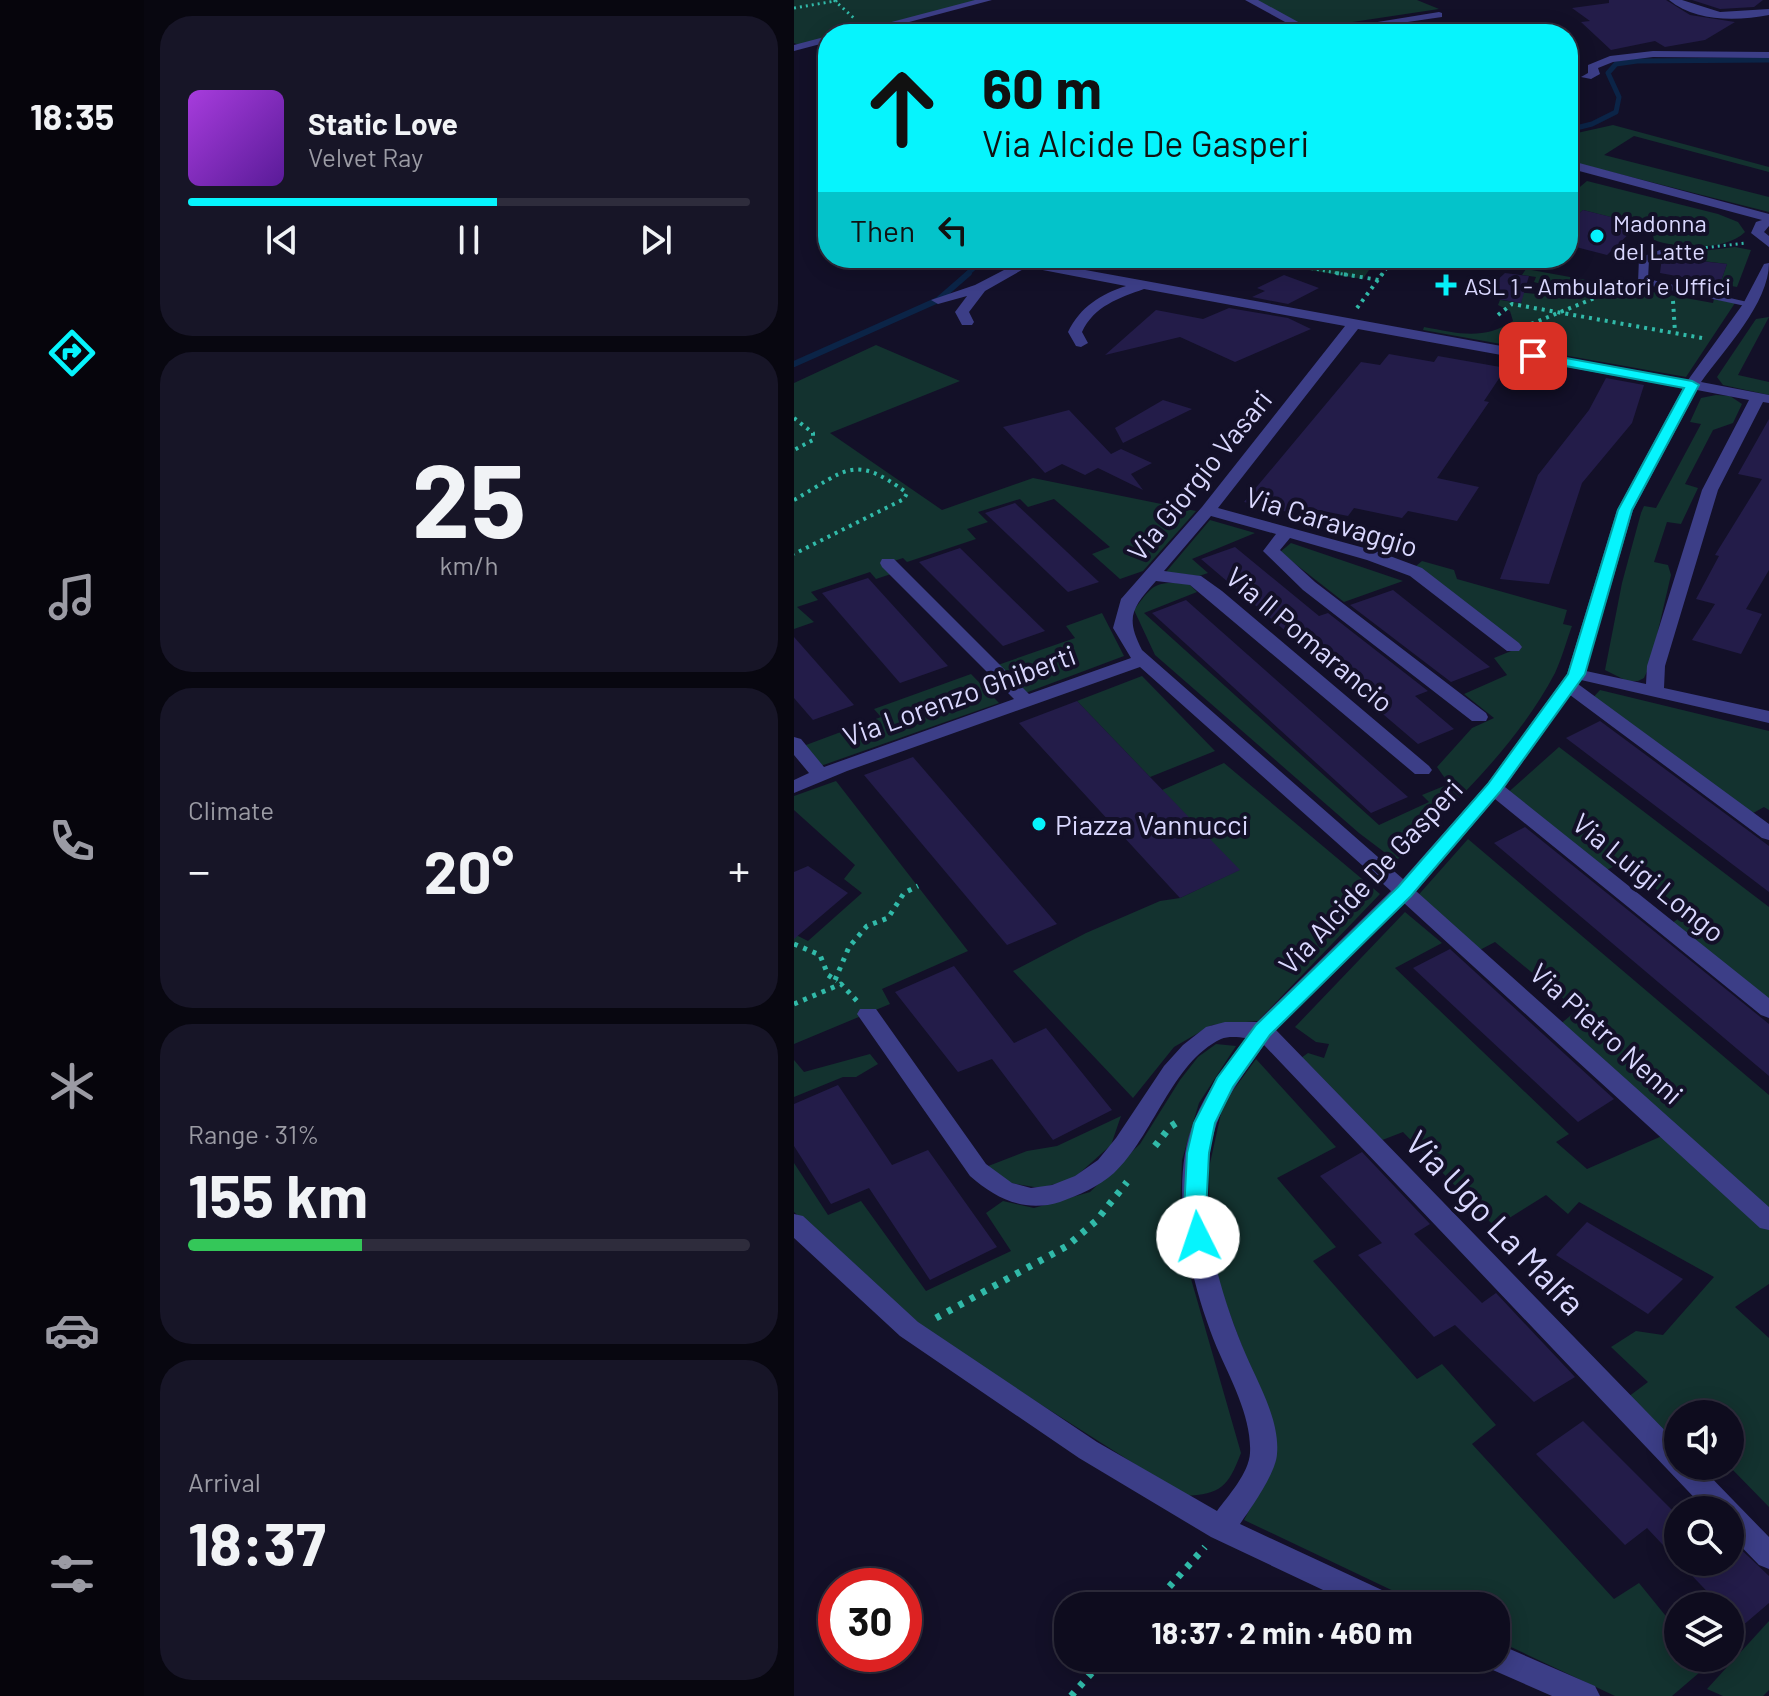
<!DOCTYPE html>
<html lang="en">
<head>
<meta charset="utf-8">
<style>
  :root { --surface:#0e0c1e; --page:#171527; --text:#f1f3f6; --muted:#9b9ba4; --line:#2e2c3c; --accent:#06f4fd }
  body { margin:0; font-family:Barlow,sans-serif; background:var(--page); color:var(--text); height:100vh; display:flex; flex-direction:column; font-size:30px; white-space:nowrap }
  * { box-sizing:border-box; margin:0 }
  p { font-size:26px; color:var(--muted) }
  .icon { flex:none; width:44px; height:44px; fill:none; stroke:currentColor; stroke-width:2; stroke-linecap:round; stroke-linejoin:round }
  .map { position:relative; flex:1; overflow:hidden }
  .details { display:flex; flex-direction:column; gap:16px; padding:16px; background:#080710; width:650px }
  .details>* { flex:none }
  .banner { position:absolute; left:24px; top:24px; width:760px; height:244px; border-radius:32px; box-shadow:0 4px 20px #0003,0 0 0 2px var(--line); background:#06f4fd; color:#111; overflow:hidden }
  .controls { position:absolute; left:870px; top:1400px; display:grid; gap:16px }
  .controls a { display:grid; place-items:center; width:80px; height:80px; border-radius:50%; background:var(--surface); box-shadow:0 4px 20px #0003,0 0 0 2px var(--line); font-size:40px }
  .speed { position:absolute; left:24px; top:1568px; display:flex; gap:16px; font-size:40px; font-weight:700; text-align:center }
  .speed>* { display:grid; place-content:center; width:104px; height:104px; border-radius:50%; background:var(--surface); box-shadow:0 4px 20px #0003,0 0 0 2px var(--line); line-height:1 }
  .speed .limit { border:12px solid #d22; background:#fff; color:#111 }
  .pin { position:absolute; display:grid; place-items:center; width:68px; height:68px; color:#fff; margin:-34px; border-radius:16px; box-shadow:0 4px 12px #0006 }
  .me { position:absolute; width:88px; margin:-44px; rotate:356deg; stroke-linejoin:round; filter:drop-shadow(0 0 6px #0008) }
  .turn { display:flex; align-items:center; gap:28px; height:168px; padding:0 32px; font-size:36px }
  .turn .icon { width:104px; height:104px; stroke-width:2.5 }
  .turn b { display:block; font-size:56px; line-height:68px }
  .then { display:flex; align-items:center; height:76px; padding:0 32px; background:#0003; gap:16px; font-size:30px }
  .big { font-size:60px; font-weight:700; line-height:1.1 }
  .details .widget { flex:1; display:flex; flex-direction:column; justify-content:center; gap:12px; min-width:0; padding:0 28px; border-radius:32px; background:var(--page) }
  .details .dial { align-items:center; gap:0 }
  .dial b { font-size:104px; line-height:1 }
  .song { display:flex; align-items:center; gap:24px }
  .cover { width:96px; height:96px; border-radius:12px; background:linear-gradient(135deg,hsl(280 70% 55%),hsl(270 70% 35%)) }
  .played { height:8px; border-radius:4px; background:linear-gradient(90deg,var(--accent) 55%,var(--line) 55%) }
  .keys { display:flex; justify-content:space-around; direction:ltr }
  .heat { display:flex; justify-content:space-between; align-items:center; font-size:44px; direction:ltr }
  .charge { height:12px; border-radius:6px; background:linear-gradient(90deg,#34c759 31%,var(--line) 0) }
  .trip { position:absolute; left:260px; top:1592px; width:456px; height:80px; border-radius:32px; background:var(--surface); box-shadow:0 4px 20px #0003,0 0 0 2px var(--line); font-weight:700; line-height:80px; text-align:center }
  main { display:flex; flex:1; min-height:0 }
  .menu { display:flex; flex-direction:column; width:144px; justify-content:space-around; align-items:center; background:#06050c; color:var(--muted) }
  .menu .icon { width:56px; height:56px }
  .menu .current { color:var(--accent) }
  .menu b { font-size:36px; color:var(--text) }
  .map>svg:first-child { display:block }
  .green { fill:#13322f }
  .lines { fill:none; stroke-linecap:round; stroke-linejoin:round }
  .stream-far1 { stroke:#0b2447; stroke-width:5 }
  .stream { stroke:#0b2447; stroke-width:6 }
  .building { fill:#231c49 }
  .path-far3 { stroke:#31baa9; stroke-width:3; stroke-dasharray:2 4; stroke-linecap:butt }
  .path-far2 { stroke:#31baa9; stroke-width:4; stroke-dasharray:3 5; stroke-linecap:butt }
  .path-far1 { stroke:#31baa9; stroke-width:5; stroke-dasharray:4 6; stroke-linecap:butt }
  .path { stroke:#31baa9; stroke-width:7; stroke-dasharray:5 8; stroke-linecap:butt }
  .service { fill:#3c3e87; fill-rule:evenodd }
  .minor { fill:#3c3e87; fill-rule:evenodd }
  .route { fill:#06f4fd; stroke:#049fa4; stroke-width:2 }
  .poi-dot { fill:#06f4fd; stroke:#131028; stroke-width:3 }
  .labels { text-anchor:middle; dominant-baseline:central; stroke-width:8; stroke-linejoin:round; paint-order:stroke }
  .far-poi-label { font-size:24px; fill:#dad8ff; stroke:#131028; text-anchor:start }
  .street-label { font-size:28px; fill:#dad8ff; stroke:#131028 }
  .poi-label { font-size:28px; fill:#dad8ff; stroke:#131028; text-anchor:start }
  .near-street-label { font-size:34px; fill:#dad8ff; stroke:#131028 }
</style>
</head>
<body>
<main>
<nav class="menu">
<b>18:35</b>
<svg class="icon current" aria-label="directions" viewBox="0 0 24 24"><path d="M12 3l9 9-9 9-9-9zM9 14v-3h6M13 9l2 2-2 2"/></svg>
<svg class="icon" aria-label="music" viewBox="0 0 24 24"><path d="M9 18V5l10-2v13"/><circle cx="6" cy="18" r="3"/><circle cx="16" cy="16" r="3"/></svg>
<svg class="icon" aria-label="phone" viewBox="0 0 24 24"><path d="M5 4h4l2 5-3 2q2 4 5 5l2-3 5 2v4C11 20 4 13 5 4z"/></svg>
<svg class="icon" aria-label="climate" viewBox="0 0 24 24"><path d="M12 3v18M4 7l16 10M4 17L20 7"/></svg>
<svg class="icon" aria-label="car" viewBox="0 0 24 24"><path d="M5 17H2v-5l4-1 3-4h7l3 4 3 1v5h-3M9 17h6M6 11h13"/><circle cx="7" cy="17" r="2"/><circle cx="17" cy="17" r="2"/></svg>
<svg class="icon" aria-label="filters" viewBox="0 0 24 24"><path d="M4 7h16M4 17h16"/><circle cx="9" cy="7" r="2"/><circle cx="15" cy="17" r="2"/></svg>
</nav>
<section class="details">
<div class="widget">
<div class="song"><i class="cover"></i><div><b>Static Love</b><p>Velvet Ray</p></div></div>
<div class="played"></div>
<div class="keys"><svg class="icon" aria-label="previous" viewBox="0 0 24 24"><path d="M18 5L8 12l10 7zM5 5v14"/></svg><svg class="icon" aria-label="pause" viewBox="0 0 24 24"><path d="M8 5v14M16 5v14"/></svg><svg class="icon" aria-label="next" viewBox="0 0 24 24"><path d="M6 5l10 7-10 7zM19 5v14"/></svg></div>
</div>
<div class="widget dial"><b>25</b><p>km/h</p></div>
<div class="widget"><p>Climate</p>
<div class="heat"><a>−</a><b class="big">20°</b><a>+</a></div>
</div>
<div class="widget"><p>Range · 31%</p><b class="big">155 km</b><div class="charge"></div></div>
<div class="widget"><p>Arrival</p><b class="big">18:37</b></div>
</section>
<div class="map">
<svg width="975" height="1696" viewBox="0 0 975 1696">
  <rect width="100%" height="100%" fill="#131028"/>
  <!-- green -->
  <g class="green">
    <polygon points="0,0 193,0 57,34 34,34 34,39 7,46 0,43"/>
    <polygon points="456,0 623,0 645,9 512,29"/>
    <polygon points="819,125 975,167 975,172 840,136 810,155 975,197 975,212 774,161 774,135"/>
    <path d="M793,181L924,214L944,222L951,232C932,251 884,249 860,240L858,231L841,227L844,224L789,210L774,223V197Z"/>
    <polygon points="941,247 957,250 943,287 926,284 933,264 909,261 904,270 900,259 892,253"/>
    <polygon points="444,258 544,258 545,261 577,267 569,279"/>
    <path d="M732,269L919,303L920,299L941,303L892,377L629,330L630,327C663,333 689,341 719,321L716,311L704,305L706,300L727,303L728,299L722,292L752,295L757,287L740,282L742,277L728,275Z"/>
    <polygon points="975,317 944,375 975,382 975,395 929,385 923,377 962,319"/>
    <polygon points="82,345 166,381 36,433 148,510 239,478 402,511 349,571 326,579 298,554 316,547 260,499 234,507 226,499 184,512 194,522 173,529 182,539 113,562 109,558 94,563 103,572 82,579 76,572 17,592 24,600 3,607 20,622 0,629 0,383"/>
    <polygon points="922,395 936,396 948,404 939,423 919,430 891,484 904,488 887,524 873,522 860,562 874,565 877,575 856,665 850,678 844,681 833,681 811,670 828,583 847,513 850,506 862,508 907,424 896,422 907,398"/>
    <polygon points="416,520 461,533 398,559 414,573 405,576 372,572"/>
    <polygon points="497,543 609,581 550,602 486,552"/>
    <path d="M628,561L660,570L663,579L773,610L769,624L778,626C772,642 768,658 761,673C723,746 659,804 602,861L565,833L361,655L340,610C360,583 361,581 395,584L403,592L350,613L585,825L635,802L628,795L655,784L643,767L678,728L700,718L670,694L713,675L700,658L727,647L622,566Z"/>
    <polygon points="308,613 330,656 226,695 198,667 281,638 272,626"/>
    <polygon points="177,674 205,703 21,768 4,748 87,717 80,709"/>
    <polygon points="348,676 421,751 356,777 283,701"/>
    <polygon points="806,690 975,731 975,810 970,807 952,817 796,701"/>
    <polygon points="765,747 975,907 975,1010 873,927 893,912 827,863 806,873 710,796"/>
    <polygon points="430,763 586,894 464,1021 418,1025 380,1047 339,1098 219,971 292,933 366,901 386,898 445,870 368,790"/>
    <polygon points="42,781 174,951 88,989 96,1004 0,1044 0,934 14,941 68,893 50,879 61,865 0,810 0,796"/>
    <polygon points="674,839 975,1095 975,1284 941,1307 975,1338 975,1507 935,1466 936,1414 884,1414 884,1459 826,1403 854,1382 817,1347 842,1331 869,1335 920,1277 785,1202 774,1214 752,1195 701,1227 609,1132 578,1144 500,1063 514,1053 530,1058 535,1044 522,1042 501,1027 611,912 648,943 601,968 775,1134 762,1142 793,1169 877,1132 763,1027 783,1010 701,942 680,953 620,900"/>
    <path d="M422,1044L442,1046L405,1103L388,1160L385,1237L447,1453C434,1487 427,1494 391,1496L139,1336L117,1320L0,1212V1163L34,1215L67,1201L132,1291L217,1251L192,1213L209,1201L240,1208L296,1192L346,1144L386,1080L404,1057Z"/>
    <polygon points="76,1054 84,1064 62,1077 49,1077 0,1097 0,1060 10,1072"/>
    <polygon points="462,1059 542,1147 483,1178 542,1247 519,1261 623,1379 648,1364 702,1425 678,1444 820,1599 845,1583 884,1631 884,1658 906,1658 913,1666 878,1696 821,1696 702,1640 702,1606 631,1606 450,1520 482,1460 477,1424 416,1261 415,1168 429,1104"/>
    <polygon points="327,1116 317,1145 279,1179 246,1188 216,1183 184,1170 233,1151 263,1146"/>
    <polygon points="975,1621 975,1690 969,1696 929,1696 913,1689"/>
  </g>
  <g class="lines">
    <!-- stream-far1 -->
    <g class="stream-far1">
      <polyline points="774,130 798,124 822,112 825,97 814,73 822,64 843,61 975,60"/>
      <polyline points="172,275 191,258"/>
    </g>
    <!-- stream -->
    <polyline class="stream" points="0,364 144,300 175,273"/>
  </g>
  <!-- building -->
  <g class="building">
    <polygon points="815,0 872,0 896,15 941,22 911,40 871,47 861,41 817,50 787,22 796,21 778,8 815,3"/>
    <polygon points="898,0 969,0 960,7 926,9"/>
    <polygon points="789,210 845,224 813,255 774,245 774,223"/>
    <polygon points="868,257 870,257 933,264 926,284 866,273"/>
    <polygon points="711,273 735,276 727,303 686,296"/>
    <polygon points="490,275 525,288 494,304 458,297 471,291 463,288"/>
    <polygon points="435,308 494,318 517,329 441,362 386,337 311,355 362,310 409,319"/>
    <polygon points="595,354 640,362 644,356 712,368 690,401 695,402 643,478 685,487 663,521 614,511 608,518 560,508 554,516 504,506 498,513 450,502 567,362 586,365"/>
    <polygon points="812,378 850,385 838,423 788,483 755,584 706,579 744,475 795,410"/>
    <polygon points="369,400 398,409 329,443 321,428"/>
    <polygon points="275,410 317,454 327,449 358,463 337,474 349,490 304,468 291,475 268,464 251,473 209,427"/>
    <polygon points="975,419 975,570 952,609 968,614 947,654 898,640 921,604 902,599 925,556 921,555 968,479 944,474"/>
    <polygon points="221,503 305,582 274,592 191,513"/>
    <polygon points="441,547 525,616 534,613 634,691 621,696 660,729 624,744 407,559"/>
    <polygon points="166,548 251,631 209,646 125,562"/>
    <polygon points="74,578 154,666 106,683 28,593"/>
    <polygon points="599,590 696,667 657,682 556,605"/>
    <polygon points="392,600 614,797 577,813 358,613"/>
    <polygon points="0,637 60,705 19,720 0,698"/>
    <polygon points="283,701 356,777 446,870 386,898 225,723"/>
    <polygon points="806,721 975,846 975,892 772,738"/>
    <polygon points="119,757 263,924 213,945 70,775"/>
    <polygon points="731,827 975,1024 975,1076 700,843"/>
    <polygon points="14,866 54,893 0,939 0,872"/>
    <polygon points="656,949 820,1099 784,1122 619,968"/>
    <polygon points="160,966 220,1043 252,1028 318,1110 259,1140 198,1059 164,1072 101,992"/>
    <polygon points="44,1085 98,1165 134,1150 203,1247 136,1280 75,1188 37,1204 0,1146 0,1104"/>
    <polygon points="568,1152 636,1224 620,1234 688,1303 702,1293 781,1377 740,1402 661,1325 640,1337 564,1255 588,1243 526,1176"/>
    <polygon points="793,1222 889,1279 854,1314 762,1255"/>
    <polygon points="789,1421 884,1516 884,1561 853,1528 831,1545 742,1454"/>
    <polygon points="936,1539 975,1576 975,1603 947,1627 936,1616 936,1606 927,1606 885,1562 936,1562"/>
  </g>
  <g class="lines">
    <!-- path-far3 -->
    <g class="path-far3">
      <polyline points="40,0 62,20"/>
      <polyline points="0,8 47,0"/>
      <polyline points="882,251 952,243"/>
      <polyline points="458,258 554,275"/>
      <polyline points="588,275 600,258"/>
    </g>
    <!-- path-far2 -->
    <g class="path-far2">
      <polyline points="542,273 585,280"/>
      <polyline points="879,301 881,332"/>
      <polyline points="563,308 589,273"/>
      <polyline points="704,315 718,304 908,338"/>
      <polyline points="715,333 835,284"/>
      <polyline points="0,418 19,433 19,440 0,450"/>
      <path d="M0,500C53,470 59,453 113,493L110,499L0,554"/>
    </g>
    <!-- path-far1 -->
    <g class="path-far1">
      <polyline points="0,944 26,955 34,975 43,981"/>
      <polyline points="41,980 55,947 73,926 94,918 110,893 124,886"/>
      <polyline points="0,1004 47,984 63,1001"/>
    </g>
    <!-- path -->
    <g class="path">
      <polyline points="361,1146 376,1127 388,1119"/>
      <polyline points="142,1318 273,1246 302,1221 333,1182"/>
      <polyline points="358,1606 411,1547"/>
      <polyline points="277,1696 311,1658"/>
    </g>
    <!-- service -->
    <g class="service">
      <polygon points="645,12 648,13 648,17 531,34 516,33"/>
      <polygon points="866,250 871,253 855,260 854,279 962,304 956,307 844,283 845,258"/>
    </g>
    <!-- minor -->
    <g class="minor">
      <polygon points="181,0 198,0 70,34 52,34"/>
      <polygon points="451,0 464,0 526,34 513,34"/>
      <path d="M875,0H888L926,12L975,9V15C943,21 901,22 875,0Z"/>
      <polygon points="34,36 34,42 0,51 0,45"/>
      <polygon points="859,51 975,52 975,58 859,57 819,62 804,68 806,74 797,79 787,77 794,73 794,65 816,56"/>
      <polygon points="774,160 975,214 975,226 970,232 975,236 975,247 957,233 962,222 968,220 774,168"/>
      <path d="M231,259L894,380L949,304L970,264L975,263C975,303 930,350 907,382L975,395V403L969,402L924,490L871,666L870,688L975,711V723L787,680L784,684L975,824V840L968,838L776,695L711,787L975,998V1018L967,1015L701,799L622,891L975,1207V1230L966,1228L610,903L482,1030L884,1444V1466H906L975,1537V1569L965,1565L936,1535V1510H912L470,1045C453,1070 433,1094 423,1123C397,1197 423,1287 452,1355C465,1385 486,1421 483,1454C482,1473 457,1508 446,1524L603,1597L607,1606H563L417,1537L285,1458L106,1336L0,1238V1214L9,1216L124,1322L303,1442L423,1511C434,1496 455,1473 456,1453C458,1418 437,1380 423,1348C397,1285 373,1188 400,1121C413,1090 432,1064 452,1038C444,1037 434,1036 427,1039C378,1062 359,1137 320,1173C304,1187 285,1195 266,1202C231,1213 202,1199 176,1176L63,1014L66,1009H82L192,1164L218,1183L237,1188L258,1185L281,1176L304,1160L322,1138L370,1066L389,1045L412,1027L431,1022H463L597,891L346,667L53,771L0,793V780L15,773L0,755V737L7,739L30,767L220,699L88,567L86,563L88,559H100L235,694L337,658L319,628L327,599L408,507L551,326L350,289C325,298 300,306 288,332L294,343L287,347L282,346L274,332C286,307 307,294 332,286L233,267L191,291L175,312L180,322L178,325H168L161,312L173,296L144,304L137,300L181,285ZM564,329L889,388L823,510L773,674L693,784L609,879L348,650C331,617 338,608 362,581L396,585L621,774H635L638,770L635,766L428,591L407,576L370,571L417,516L482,534L469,551L509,590L678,721H692L694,717L692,713L521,582L486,550L496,538L573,560L616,576L713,651H725L728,647L725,643L628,568L585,552L424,508ZM903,390L955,400L908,490L853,666L852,684L792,671L839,510Z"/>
      <polygon points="702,1643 801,1686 806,1696 758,1696 692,1667 688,1658 702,1658"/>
    </g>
  </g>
  <!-- route -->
  <polygon class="route" points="739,352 898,381 905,385 838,510 791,674 706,792 617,896 476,1035 439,1087 421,1123 415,1153 412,1212 415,1237 412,1243 404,1246 396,1243 390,1212 393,1153 400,1123 423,1078 462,1025 604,887 694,784 774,674 824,510 890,388 734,359 732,356"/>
  <!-- markers -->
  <g class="poi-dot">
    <circle cx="803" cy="236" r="8"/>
    <path d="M648 273h8v8h8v8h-8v8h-8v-8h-8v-8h8z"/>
    <circle cx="245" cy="824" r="8"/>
  </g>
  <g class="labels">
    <!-- far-poi labels -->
    <g class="far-poi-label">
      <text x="819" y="222">Madonna<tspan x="819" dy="28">del Latte</tspan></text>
      <text x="670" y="285">ASL 1 - Ambulatori e Uffici</text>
    </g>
    <!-- street labels -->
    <g class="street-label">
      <text transform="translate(405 475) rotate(-51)">Via Giorgio Vasari</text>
      <text transform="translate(538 521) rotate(17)">Via Caravaggio</text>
      <text transform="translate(516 639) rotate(40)">Via Il Pomarancio</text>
      <text transform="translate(165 695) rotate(-20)">Via Lorenzo Ghiberti</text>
      <text transform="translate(576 876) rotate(-47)">Via Alcide De Gasperi</text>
      <text transform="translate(855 877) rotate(39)">Via Luigi Longo</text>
      <text transform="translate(813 1033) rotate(42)">Via Pietro Nenni</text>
    </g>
    <!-- poi labels -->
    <g class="poi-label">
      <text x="261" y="824">Piazza Vannucci</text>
    </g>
    <!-- near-street labels -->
    <g class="near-street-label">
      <text transform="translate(702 1222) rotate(46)">Via Ugo La Malfa</text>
    </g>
  </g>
</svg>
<div class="controls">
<a><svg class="icon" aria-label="sound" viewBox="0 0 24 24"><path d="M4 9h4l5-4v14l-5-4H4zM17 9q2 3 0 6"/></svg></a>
<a><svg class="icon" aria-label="search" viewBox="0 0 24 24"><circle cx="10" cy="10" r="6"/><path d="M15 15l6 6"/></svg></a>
<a><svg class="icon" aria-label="layers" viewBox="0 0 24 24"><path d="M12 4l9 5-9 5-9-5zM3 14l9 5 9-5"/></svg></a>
</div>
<div class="speed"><div class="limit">30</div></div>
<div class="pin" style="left:739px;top:356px;background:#d93025"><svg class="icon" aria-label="arrive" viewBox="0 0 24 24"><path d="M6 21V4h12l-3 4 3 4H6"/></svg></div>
<svg class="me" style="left:404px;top:1237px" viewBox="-20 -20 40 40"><circle r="19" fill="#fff"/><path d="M0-13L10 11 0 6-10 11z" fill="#06f4fd"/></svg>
<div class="trip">18:37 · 2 min · 460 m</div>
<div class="banner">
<div class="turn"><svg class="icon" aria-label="ahead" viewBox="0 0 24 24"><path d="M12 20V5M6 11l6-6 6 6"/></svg><div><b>60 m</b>Via Alcide De Gasperi</div></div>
<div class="then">Then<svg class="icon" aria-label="left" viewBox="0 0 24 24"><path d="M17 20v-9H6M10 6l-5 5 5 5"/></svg></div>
</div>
</div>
</main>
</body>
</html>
